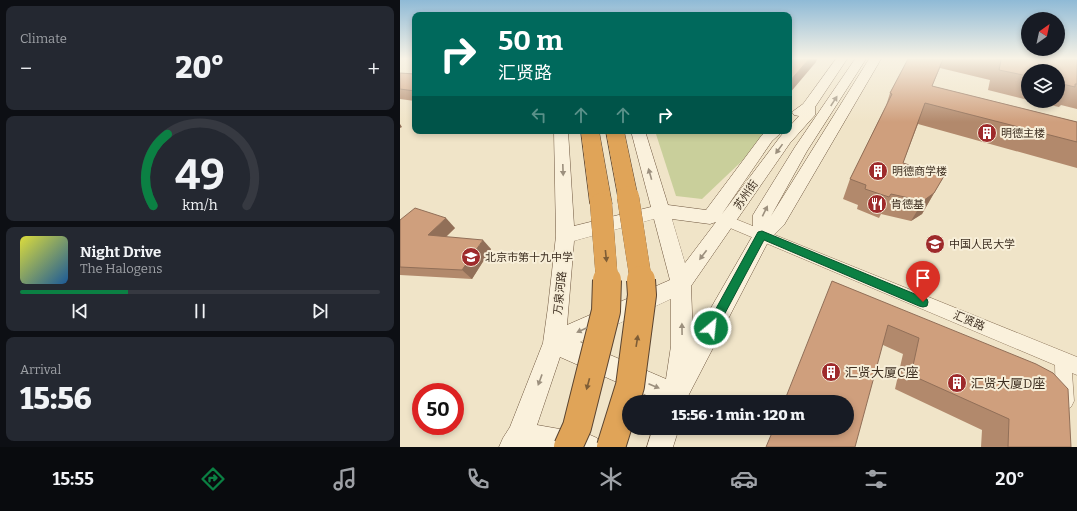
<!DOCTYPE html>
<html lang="en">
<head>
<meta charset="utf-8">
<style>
  :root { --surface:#171b24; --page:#242831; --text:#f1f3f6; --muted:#9ea1a6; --line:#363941; --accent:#0b8043 }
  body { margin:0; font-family:Bitter,"Noto Sans SC",serif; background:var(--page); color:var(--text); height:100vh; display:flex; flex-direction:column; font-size:15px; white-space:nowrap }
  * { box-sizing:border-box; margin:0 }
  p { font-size:13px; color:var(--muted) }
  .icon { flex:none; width:22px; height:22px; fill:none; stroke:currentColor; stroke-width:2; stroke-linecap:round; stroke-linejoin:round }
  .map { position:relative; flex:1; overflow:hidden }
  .drawer { display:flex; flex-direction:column; gap:6px; padding:6px; background:#0d0f14; width:400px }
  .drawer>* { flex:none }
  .top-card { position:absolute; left:12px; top:12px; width:380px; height:122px; border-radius:8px; box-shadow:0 2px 6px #0003; background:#00695c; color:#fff; overflow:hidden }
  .needle { width:26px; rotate:33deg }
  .fabs { position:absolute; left:621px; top:12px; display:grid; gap:8px }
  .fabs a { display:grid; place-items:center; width:44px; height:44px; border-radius:50%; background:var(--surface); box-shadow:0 2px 6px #0003; font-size:20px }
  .speed { position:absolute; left:12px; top:383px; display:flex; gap:8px; font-size:20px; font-weight:700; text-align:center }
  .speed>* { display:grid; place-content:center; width:52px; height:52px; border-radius:50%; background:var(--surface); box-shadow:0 2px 6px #0003; line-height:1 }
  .speed .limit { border:6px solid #d22; background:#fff; color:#111 }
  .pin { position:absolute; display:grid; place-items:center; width:34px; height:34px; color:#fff; margin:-41px -17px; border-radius:50% 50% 50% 0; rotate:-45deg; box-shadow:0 0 4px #0007 }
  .pin .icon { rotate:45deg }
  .me { position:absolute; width:44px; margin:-22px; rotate:28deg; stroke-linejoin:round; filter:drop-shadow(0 0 3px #0008) }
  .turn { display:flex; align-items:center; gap:14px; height:84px; padding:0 20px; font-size:18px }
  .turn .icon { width:52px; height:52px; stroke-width:2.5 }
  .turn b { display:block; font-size:28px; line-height:34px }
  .lanes { display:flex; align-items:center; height:38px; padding:0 20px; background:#0003; justify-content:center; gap:20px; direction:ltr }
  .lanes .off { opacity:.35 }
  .big { font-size:30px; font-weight:800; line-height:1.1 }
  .drawer .tile { flex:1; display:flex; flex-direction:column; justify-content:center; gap:6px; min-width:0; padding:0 14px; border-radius:8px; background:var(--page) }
  .drawer .dial { align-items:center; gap:0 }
  .dial svg { height:104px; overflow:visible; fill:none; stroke:var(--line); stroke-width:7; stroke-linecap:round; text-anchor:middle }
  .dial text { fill:var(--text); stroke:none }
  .song { display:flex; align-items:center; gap:12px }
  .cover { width:48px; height:48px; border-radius:6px; background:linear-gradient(135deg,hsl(60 70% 55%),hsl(210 70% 35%)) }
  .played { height:4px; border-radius:2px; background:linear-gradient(90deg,var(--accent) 30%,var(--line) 30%) }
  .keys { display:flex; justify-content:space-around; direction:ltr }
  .heat { display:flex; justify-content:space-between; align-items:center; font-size:22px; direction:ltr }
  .trip { position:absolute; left:222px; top:395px; width:232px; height:40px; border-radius:20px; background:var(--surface); box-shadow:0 2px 6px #0003; font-weight:800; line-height:40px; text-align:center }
  .menu { display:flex; height:64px; justify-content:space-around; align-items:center; background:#090b0e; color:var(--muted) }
  .menu .icon { width:28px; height:28px }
  .menu .current { color:var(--accent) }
  .menu b { font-size:18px; color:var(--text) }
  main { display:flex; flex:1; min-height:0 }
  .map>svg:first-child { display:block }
  .green { fill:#c9cf9b }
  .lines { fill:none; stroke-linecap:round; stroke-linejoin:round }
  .street-casing { stroke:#8d765c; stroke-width:1 }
  .secondary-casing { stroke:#6f573f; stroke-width:1 }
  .highway-casing { stroke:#5b4430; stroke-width:1 }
  .street { fill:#faf1dc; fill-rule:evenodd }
  .secondary { fill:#faf1dc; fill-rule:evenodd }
  .highway { fill:#e0a458; fill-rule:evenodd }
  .highway-bridge-far1-casing { stroke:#5b4430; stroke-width:22; stroke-linecap:butt }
  .highway-bridge-casing { stroke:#5b4430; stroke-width:30; stroke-linecap:butt }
  .highway-bridge-far1 { stroke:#e0a458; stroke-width:22 }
  .highway-bridge { stroke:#e0a458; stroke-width:28 }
  .wall { fill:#b2896c }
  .shaded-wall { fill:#916f58 }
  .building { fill:#cf9f7d; stroke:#916f58 }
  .oneway { fill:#9c907e }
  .oneway2 { fill:#7e5d36 }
  .route { fill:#0b8043; stroke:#07532c }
  .labels { text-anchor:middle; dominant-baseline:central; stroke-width:4; stroke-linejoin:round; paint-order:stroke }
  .poi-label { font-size:11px; fill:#3d2e20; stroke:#f7eed8; text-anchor:start }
  .street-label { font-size:11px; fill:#3d2e20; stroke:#f7eed8 }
  .near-poi-label { font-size:13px; fill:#3d2e20; stroke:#f7eed8; text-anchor:start }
</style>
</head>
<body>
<main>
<section class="drawer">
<div class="tile"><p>Climate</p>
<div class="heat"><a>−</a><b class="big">20°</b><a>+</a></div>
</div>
<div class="tile dial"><svg viewBox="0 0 100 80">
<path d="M14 69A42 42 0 1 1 86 69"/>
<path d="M14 69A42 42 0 0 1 25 14" stroke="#0b8043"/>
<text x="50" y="56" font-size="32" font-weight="700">49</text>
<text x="50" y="72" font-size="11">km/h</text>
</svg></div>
<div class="tile">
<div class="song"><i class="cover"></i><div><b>Night Drive</b><p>The Halogens</p></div></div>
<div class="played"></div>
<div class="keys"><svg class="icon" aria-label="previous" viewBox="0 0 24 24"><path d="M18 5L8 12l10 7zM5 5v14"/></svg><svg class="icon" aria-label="pause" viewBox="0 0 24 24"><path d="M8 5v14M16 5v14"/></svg><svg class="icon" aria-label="next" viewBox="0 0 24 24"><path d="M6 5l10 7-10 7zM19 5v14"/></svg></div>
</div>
<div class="tile"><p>Arrival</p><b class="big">15:56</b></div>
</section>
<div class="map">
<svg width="677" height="447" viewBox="0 0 677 447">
  <rect width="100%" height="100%" fill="#f0e4c8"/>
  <!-- green -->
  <polygon class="green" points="255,131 365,131 343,160 302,199 276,196"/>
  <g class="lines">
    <!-- street casing -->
    <g class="street-casing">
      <polygon id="street" points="328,216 677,357 677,375 672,373 674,401 671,407 665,410 659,407 656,401 655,365 323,225 322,221 323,217"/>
    </g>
    <!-- secondary casing -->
    <g class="secondary-casing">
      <g id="secondary">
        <path d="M436,59H447L415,107V115L390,143L291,286L293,339L353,235V215L356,210L395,147L455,59H466L407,151L371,216L469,59H481L384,225L369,240L285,402H262L160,357L137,425L188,434L197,438L201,447H99L103,438L110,427L143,343L148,307L156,236L154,131H168L174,226L251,207L231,131H245L268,205L306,210L362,135L367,131H383L372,141L322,214L380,137L385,131H389V127L399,116L394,115L392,112L403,104ZM254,219L270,280L167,325L174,241ZM272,219L310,224L316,222L285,263ZM271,299V346L266,379L180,342Z"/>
        <polygon points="253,428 279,428 273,447 247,447"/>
      </g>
    </g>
    <!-- highway casing -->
    <g class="highway-casing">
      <g id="highway">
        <polygon points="181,131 199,131 212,204 208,210 201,212 194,210 190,204"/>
        <polygon points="206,131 224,131 238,197 235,202 228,205 221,202 218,197"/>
      </g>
    </g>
    <!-- street -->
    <use href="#street" class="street"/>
    <!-- secondary -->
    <use href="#secondary" class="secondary"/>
    <!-- highway -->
    <use href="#highway" class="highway"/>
    <!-- highway-bridge-far1 casing -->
    <g class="highway-bridge-far1-casing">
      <g id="highway-bridge-far1">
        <polyline points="228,197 241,281"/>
        <polyline points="201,204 207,281"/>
      </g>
    </g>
    <!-- highway-bridge casing -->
    <g class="highway-bridge-casing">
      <g id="highway-bridge">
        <polyline points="168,447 177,427 206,311 207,280"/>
        <polyline points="211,447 230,386 242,295 241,280"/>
      </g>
    </g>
    <!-- highway-bridge-far1 -->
    <use href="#highway-bridge-far1" class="highway-bridge-far1"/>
    <!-- highway-bridge -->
    <use href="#highway-bridge" class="highway-bridge"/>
  </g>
  <!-- wall -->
  <g class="wall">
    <polygon points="508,59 677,59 677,109 661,105 659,107 633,101 658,101 658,71 628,71 628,100 588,90 590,80 540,68 532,86 677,122 677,168 518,124 503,163 544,176 522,214 511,221 481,214 479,218 457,209 458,205 443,199 450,179 486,106 490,93"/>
    <polygon points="0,73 15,74 15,101 0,99"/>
    <polygon points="0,220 55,228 46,237 91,249 72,279 0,275"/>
    <polygon points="432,281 653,373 671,447 581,447 582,430 495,389 503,354 483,345"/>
  </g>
  <!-- shaded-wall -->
  <g class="shaded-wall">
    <polygon points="409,59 417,59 416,62 389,94 389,82"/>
    <polygon points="0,124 2,127 0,128"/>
    <polygon points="534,193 522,214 511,221 523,201"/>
    <polygon points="46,218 55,228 38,244 28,235"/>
    <polygon points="83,240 91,249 72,279 62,270"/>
  </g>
  <!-- building -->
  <g class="building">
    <polygon points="389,59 409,59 389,82"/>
    <polygon points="508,59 543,59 532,86 677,122 677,142 525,103 503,163 544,176 534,193 523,201 491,194 489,197 465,189 466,185 450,179 492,94 490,93"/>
    <polygon points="597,59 677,59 677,84 675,84 675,87 658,83 658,71 628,71 628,76 599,70 601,60"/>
    <polygon points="0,73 15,74 15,91 0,89"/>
    <polygon points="15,208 46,218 28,235 83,240 62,270 0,267 0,220"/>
    <polygon points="432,281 636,364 653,373 668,389 671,447 608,447 609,419 511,375 519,338 488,325 455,447 366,447 374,428 447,428 447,402 384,402"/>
  </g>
  <!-- one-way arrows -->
  <defs><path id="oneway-solid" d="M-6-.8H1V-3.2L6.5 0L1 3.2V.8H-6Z"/></defs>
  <g class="oneway">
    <use href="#oneway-solid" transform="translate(434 101) rotate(-57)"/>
    <use href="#oneway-solid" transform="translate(379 149) rotate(126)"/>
    <use href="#oneway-solid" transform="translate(163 170) rotate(88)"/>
    <use href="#oneway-solid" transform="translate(250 174) rotate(-106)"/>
    <use href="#oneway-solid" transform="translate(365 211) rotate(-64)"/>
    <use href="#oneway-solid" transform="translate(303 255) rotate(127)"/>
    <use href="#oneway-solid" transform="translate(282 329) rotate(-91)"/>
    <use href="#oneway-solid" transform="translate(182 330) rotate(155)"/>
    <use href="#oneway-solid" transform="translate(140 380) rotate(110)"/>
    <use href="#oneway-solid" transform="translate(254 386) rotate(23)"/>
  </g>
  <g class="oneway2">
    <use href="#oneway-solid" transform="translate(206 256) rotate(84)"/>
    <use href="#oneway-solid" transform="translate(237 341) rotate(-81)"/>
    <use href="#oneway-solid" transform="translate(188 384) rotate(105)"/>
  </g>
  <!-- sky -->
  <linearGradient id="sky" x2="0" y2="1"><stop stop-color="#8fbad6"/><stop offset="0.48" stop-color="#f8f3e6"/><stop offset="1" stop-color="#f8f3e6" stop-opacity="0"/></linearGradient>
  <rect width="677" height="122" fill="url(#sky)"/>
  <!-- route -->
  <polygon class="route" points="362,231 527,299 528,302 527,306 523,307 519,306 364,240 315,332 311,334 307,332 306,328 307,325 358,232"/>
  <!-- icons -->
  <defs>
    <g id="building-disc" transform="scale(1)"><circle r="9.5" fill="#9e2a2b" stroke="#f7eed8"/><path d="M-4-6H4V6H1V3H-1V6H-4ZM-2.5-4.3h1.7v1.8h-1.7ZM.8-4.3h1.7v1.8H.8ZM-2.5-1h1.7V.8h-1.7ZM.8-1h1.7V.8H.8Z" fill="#fff"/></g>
    <g id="restaurant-disc" transform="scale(1)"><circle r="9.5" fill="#9e2a2b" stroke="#f7eed8"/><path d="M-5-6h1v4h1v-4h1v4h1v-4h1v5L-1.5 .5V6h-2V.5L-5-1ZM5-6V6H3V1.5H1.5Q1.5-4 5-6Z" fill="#fff"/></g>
    <g id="university-disc" transform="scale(1)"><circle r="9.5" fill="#9e2a2b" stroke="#f7eed8"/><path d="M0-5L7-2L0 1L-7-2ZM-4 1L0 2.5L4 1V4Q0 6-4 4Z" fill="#fff"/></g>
    <g id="school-disc" transform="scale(1)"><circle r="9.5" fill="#9e2a2b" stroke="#f7eed8"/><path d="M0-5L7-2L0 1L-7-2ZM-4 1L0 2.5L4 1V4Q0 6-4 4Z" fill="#fff"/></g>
  </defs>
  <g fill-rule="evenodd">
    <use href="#building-disc" x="587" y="133"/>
    <use href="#building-disc" x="478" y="171"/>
    <use href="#restaurant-disc" x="477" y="204"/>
    <use href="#university-disc" x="535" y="244"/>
    <use href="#school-disc" x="71" y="257"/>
    <use href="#building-disc" x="431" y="372"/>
    <use href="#building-disc" x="557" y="383"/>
  </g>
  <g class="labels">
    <!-- poi labels -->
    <g class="poi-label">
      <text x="601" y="133">明德主楼</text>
      <text x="492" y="171">明德商学楼</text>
      <text x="491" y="204">肯德基</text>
      <text x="549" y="244">中国人民大学</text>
      <text x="85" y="257">北京市第十九中学</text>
    </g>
    <!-- street labels -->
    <g class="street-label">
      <text transform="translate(346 195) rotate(-55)">苏州街</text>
      <text transform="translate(160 293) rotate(-84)">万泉河路</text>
      <text transform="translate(569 321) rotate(23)">汇贤路</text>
    </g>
    <!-- near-poi labels -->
    <g class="near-poi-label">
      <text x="445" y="372">汇贤大厦C座</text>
      <text x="571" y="383">汇贤大厦D座</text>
    </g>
  </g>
</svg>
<div class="fabs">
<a><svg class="needle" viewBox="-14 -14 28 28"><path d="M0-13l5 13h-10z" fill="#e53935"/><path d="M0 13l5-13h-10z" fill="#9ea1a6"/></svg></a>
<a><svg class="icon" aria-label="layers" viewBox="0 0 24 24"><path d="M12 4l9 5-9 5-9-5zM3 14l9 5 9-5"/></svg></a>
</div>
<div class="speed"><div class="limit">50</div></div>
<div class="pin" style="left:523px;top:302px;background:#d93025"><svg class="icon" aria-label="arrive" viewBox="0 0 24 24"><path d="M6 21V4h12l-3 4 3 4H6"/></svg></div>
<svg class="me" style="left:311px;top:328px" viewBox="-20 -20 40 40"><circle r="17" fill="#0b8043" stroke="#fff" stroke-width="3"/><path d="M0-11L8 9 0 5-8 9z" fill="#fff"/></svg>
<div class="trip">15:56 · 1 min · 120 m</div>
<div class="top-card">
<div class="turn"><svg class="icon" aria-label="right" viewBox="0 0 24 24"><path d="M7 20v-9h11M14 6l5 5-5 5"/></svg><div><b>50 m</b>汇贤路</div></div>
<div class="lanes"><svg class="icon off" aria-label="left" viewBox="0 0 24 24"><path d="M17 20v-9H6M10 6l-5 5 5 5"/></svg><svg class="icon off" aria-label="ahead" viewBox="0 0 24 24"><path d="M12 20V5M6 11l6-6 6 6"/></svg><svg class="icon off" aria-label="ahead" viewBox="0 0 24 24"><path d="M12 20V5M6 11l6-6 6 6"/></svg><svg class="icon" aria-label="right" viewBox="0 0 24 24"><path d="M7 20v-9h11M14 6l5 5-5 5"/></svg></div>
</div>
</div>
</main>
<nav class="menu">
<b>15:55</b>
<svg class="icon current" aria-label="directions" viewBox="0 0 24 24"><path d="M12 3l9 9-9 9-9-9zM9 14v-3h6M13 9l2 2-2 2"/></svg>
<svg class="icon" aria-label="music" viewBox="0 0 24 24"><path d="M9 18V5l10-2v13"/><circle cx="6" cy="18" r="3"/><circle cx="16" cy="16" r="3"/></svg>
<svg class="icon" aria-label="phone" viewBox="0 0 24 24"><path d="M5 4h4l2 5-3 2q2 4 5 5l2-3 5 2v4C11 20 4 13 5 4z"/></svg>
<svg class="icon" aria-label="climate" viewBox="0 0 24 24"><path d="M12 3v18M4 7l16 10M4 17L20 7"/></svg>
<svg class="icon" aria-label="car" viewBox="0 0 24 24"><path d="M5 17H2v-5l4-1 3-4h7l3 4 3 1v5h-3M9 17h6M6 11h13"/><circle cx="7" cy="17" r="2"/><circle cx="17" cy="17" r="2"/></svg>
<svg class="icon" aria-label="filters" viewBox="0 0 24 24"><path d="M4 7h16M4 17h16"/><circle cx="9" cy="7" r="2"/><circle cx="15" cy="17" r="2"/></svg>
<b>20°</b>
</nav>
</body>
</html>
